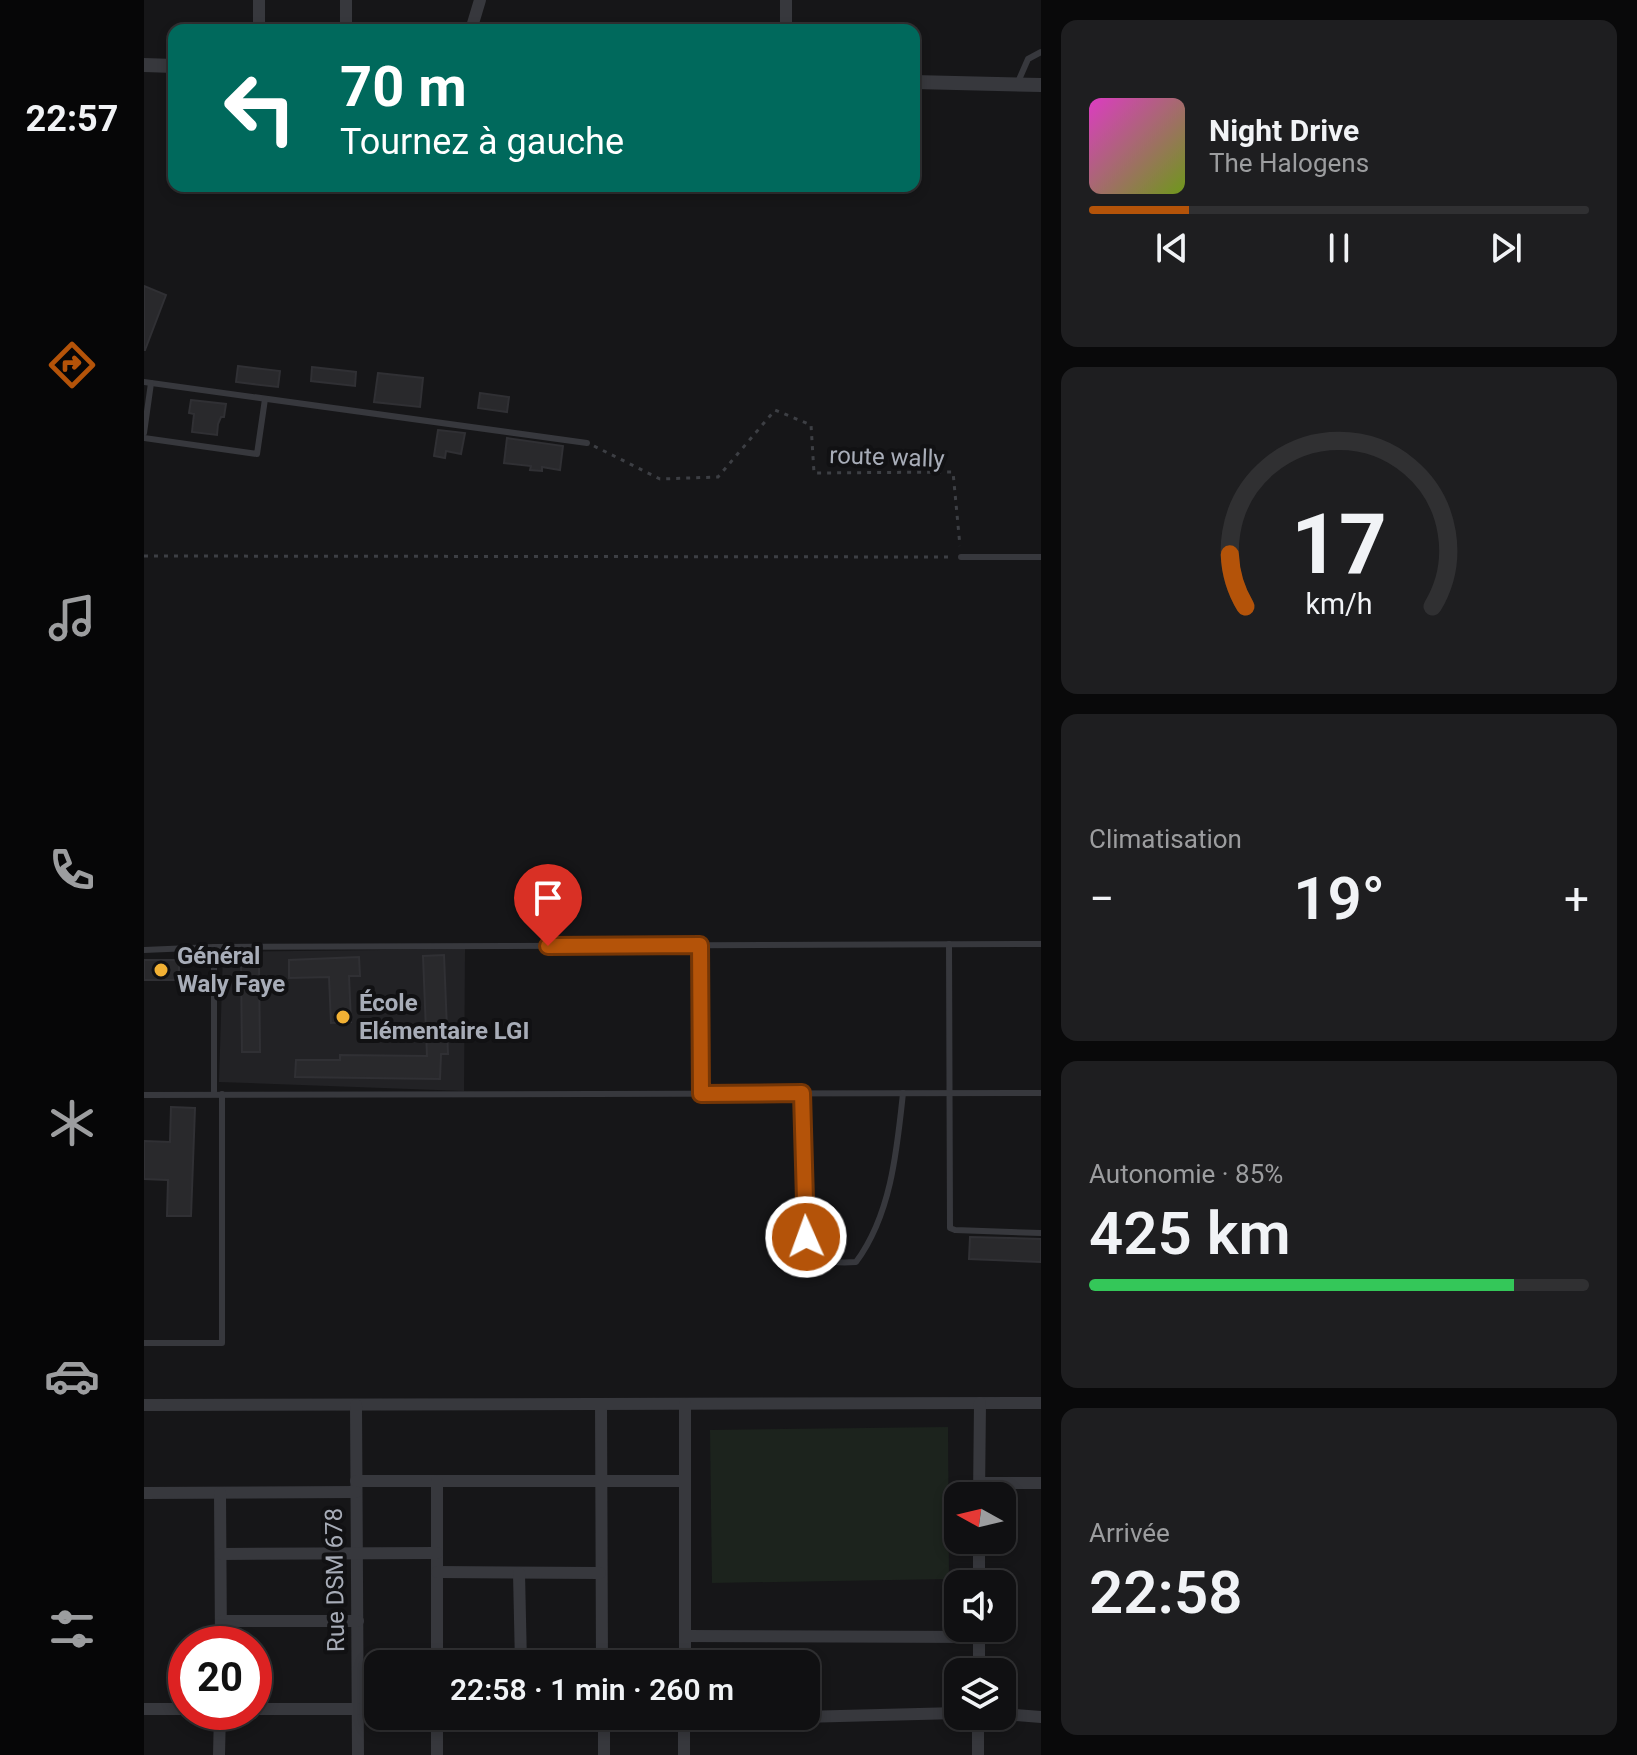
<!DOCTYPE html>
<html lang="fr">
<head>
<meta charset="utf-8">
<style>
  :root { --surface:#101012; --page:#1e1e20; --text:#f1f3f6; --muted:#9c9d9f; --line:#303032; --accent:#b45309 }
  body { margin:0; font-family:Roboto,sans-serif; background:var(--page); color:var(--text); height:100vh; display:flex; flex-direction:column; font-size:30px; white-space:nowrap }
  * { box-sizing:border-box; margin:0 }
  p { font-size:26px; color:var(--muted) }
  .icon { flex:none; width:44px; height:44px; fill:none; stroke:currentColor; stroke-width:2; stroke-linecap:round; stroke-linejoin:round }
  .map { position:relative; flex:1; overflow:hidden }
  .side { display:flex; flex-direction:column; gap:20px; padding:20px; background:#09090a; width:596px }
  .side>* { flex:none }
  .banner { position:absolute; left:24px; top:24px; width:752px; height:168px; border-radius:16px; box-shadow:0 4px 12px #0003,0 0 0 2px var(--line); background:#00695c; color:#fff; overflow:hidden }
  .needle { width:52px; rotate:278deg }
  .fabs { position:absolute; left:800px; top:1482px; display:grid; gap:16px }
  .fabs a { display:grid; place-items:center; width:72px; height:72px; border-radius:16px; background:var(--surface); box-shadow:0 4px 12px #0003,0 0 0 2px var(--line); font-size:40px }
  .speed { position:absolute; left:24px; top:1626px; display:flex; gap:16px; font-size:40px; font-weight:700; text-align:center }
  .speed>* { display:grid; place-content:center; width:104px; height:104px; border-radius:50%; background:var(--surface); box-shadow:0 4px 12px #0003,0 0 0 2px var(--line); line-height:1 }
  .speed .limit { border:12px solid #d22; background:#fff; color:#111 }
  .pin { position:absolute; display:grid; place-items:center; width:68px; height:68px; color:#fff; margin:-82px -34px; border-radius:50% 50% 50% 0; rotate:-45deg; box-shadow:0 0 8px #0007 }
  .pin .icon { rotate:45deg }
  .me { position:absolute; width:88px; margin:-44px; rotate:358deg; stroke-linejoin:round; filter:drop-shadow(0 0 6px #0008) }
  .turn { display:flex; align-items:center; gap:28px; height:168px; padding:0 40px; font-size:36px }
  .turn .icon { width:104px; height:104px; stroke-width:2.5 }
  .turn b { display:block; font-size:56px; line-height:68px }
  .big { font-size:60px; font-weight:600; line-height:1.1 }
  .side .widget { flex:1; display:flex; flex-direction:column; justify-content:center; gap:12px; min-width:0; padding:0 28px; border-radius:16px; background:var(--page) }
  .side .dial { align-items:center; gap:0 }
  .dial svg { height:208px; overflow:visible; fill:none; stroke:var(--line); stroke-width:7; stroke-linecap:round; text-anchor:middle }
  .dial text { fill:var(--text); stroke:none }
  .song { display:flex; align-items:center; gap:24px }
  .cover { width:96px; height:96px; border-radius:12px; background:linear-gradient(135deg,hsl(310 70% 55%),hsl(80 70% 35%)) }
  .played { height:8px; border-radius:4px; background:linear-gradient(90deg,var(--accent) 20%,var(--line) 20%) }
  .keys { display:flex; justify-content:space-around; direction:ltr }
  .heat { display:flex; justify-content:space-between; align-items:center; font-size:44px; direction:ltr }
  .charge { height:12px; border-radius:6px; background:linear-gradient(90deg,#34c759 85%,var(--line) 0) }
  .trip { position:absolute; left:220px; top:1650px; width:456px; height:80px; border-radius:16px; background:var(--surface); box-shadow:0 4px 12px #0003,0 0 0 2px var(--line); font-weight:600; line-height:80px; text-align:center }
  main { display:flex; flex:1; min-height:0 }
  .menu { display:flex; flex-direction:column; width:144px; justify-content:space-around; align-items:center; background:#060607; color:var(--muted) }
  .menu .icon { width:56px; height:56px }
  .menu .selected { color:var(--accent) }
  .menu b { font-size:36px; color:var(--text) }
  .map>svg:first-child { display:block }
  .built { fill:#222225 }
  .green { fill:#1c231d }
  .building { fill:#29292c; stroke:#303034; stroke-width:2 }
  .lines { fill:none; stroke-linecap:round; stroke-linejoin:round }
  .path { stroke:#3d3f44; stroke-width:3; stroke-dasharray:4 6; stroke-linecap:butt }
  .service { stroke:#37383d; stroke-width:6 }
  .minor { stroke:#37383d; stroke-width:12 }
  .tertiary { stroke:#37383d; stroke-width:14 }
  .route-casing { stroke:#753606; stroke-width:20 }
  .route { stroke:#b45309; stroke-width:14 }
  .poi-dot { fill:#f2b134; stroke:#111113; stroke-width:3 }
  .labels { text-anchor:middle; dominant-baseline:central; stroke-width:8; stroke-linejoin:round; paint-order:stroke }
  .street-label { font-size:24px; fill:#a8adb8; stroke:#111113 }
  .poi-label { font-size:24px; font-weight:bold; fill:#a8adb8; stroke:#111113; text-anchor:start }
</style>
</head>
<body>
<main>
<nav class="menu">
<b>22:57</b>
<svg class="icon selected" aria-label="directions" viewBox="0 0 24 24"><path d="M12 3l9 9-9 9-9-9zM9 14v-3h6M13 9l2 2-2 2"/></svg>
<svg class="icon" aria-label="music" viewBox="0 0 24 24"><path d="M9 18V5l10-2v13"/><circle cx="6" cy="18" r="3"/><circle cx="16" cy="16" r="3"/></svg>
<svg class="icon" aria-label="phone" viewBox="0 0 24 24"><path d="M5 4h4l2 5-3 2q2 4 5 5l2-3 5 2v4C11 20 4 13 5 4z"/></svg>
<svg class="icon" aria-label="climate" viewBox="0 0 24 24"><path d="M12 3v18M4 7l16 10M4 17L20 7"/></svg>
<svg class="icon" aria-label="car" viewBox="0 0 24 24"><path d="M5 17H2v-5l4-1 3-4h7l3 4 3 1v5h-3M9 17h6M6 11h13"/><circle cx="7" cy="17" r="2"/><circle cx="17" cy="17" r="2"/></svg>
<svg class="icon" aria-label="filters" viewBox="0 0 24 24"><path d="M4 7h16M4 17h16"/><circle cx="9" cy="7" r="2"/><circle cx="15" cy="17" r="2"/></svg>
</nav>
<div class="map">
<svg width="897" height="1755" viewBox="0 0 897 1755">
  <rect width="100%" height="100%" fill="#161618"/>
  <!-- built -->
  <polygon class="built" points="321,949 320,1091 75,1082 79,952"/>
  <!-- green -->
  <polygon class="green" points="804,1427 805,1579 568,1583 566,1430"/>
  <!-- building -->
  <g class="building">
    <polygon points="0,286 22,295 1,350 0,350"/>
    <polygon points="94,366 136,371 134,387 92,382"/>
    <polygon points="168,367 212,372 211,386 167,381"/>
    <polygon points="234,373 279,378 276,407 230,402"/>
    <polygon points="336,393 365,397 363,412 334,408"/>
    <polygon points="47,400 82,404 80,417 77,417 74,424 73,435 48,432 50,414 45,413"/>
    <polygon points="294,430 321,433 317,454 302,451 301,458 290,456"/>
    <polygon points="363,438 419,446 416,470 398,467 398,471 386,470 387,466 360,463"/>
    <polygon points="300,955 304,1054 297,1054 296,1079 151,1077 152,1060 196,1060 196,1055 283,1056 279,956"/>
    <polygon points="215,957 216,976 205,976 207,1022 187,1023 185,977 145,978 145,960"/>
    <rect x="0" y="960" width="35" height="20"/>
    <polygon points="115,965 116,1052 98,1052 97,966"/>
    <polygon points="27,1107 51,1108 47,1216 23,1216 24,1180 0,1179 0,1141 26,1142"/>
    <polygon points="826,1237 897,1239 897,1262 825,1259"/>
  </g>
  <g class="lines">
    <!-- path -->
    <g class="path">
      <polyline points="450,446 516,479 574,477 631,410 667,425 670,473 809,472 816,546"/>
      <polyline points="0,556 808,557"/>
    </g>
    <!-- service -->
    <g class="service">
      <polyline points="874,82 884,59 897,52"/>
      <polyline points="0,382 443,443"/>
      <polyline points="0,433 7,383"/>
      <polyline points="0,438 113,454 121,399"/>
      <polyline points="817,557 897,557"/>
      <polyline points="805,944 806,1228 811,1230 897,1233"/>
      <polyline points="556,945 557,1094"/>
      <polyline points="0,950 70,947 897,944"/>
      <path d="M658,1093L662,1237C674,1262 684,1264 712,1262C747,1215 753,1150 759,1093"/>
      <polyline points="70,1094 70,947"/>
      <polyline points="0,1095 897,1093"/>
      <polyline points="0,1343 78,1343 78,1094"/>
    </g>
    <!-- minor -->
    <g class="minor">
      <polyline points="115,30 115,0"/>
      <polyline points="202,30 202,0"/>
      <polyline points="327,30 336,0"/>
      <polyline points="642,30 642,0"/>
      <polyline points="457,1404 458,1664"/>
      <polyline points="0,1405 897,1403"/>
      <polyline points="212,1405 214,1755"/>
      <polyline points="212,1481 540,1481"/>
      <polyline points="293,1481 293,1664"/>
      <polyline points="835,1483 897,1483"/>
      <polyline points="0,1493 212,1492"/>
      <polyline points="76,1493 77,1644"/>
      <polyline points="835,1496 836,1403"/>
      <polyline points="77,1554 293,1553"/>
      <polyline points="293,1572 456,1573"/>
      <polyline points="375,1573 377,1664"/>
      <polyline points="835,1584 835,1540"/>
      <polyline points="77,1621 214,1621"/>
      <polyline points="541,1636 835,1637"/>
      <polyline points="541,1664 541,1404"/>
      <polyline points="835,1672 835,1628"/>
      <polyline points="0,1709 42,1709"/>
      <polyline points="110,1709 214,1709"/>
      <polyline points="858,1714 897,1717"/>
      <polyline points="293,1716 293,1755"/>
      <polyline points="460,1716 460,1755"/>
      <polyline points="540,1716 540,1755"/>
      <polyline points="834,1716 834,1755"/>
      <polyline points="540,1720 814,1713"/>
      <polyline points="75,1755 76,1712"/>
    </g>
    <!-- tertiary -->
    <g class="tertiary">
      <polyline points="0,65 30,66"/>
      <polyline points="770,82 897,85"/>
    </g>
  </g>
  <g class="lines">
    <!-- route casing -->
    <g class="route-casing">
      <polyline id="route" points="404,946 556,945 557,1094 658,1093 662,1237"/>
    </g>
    <!-- route -->
    <use href="#route" class="route"/>
  </g>
  <!-- markers -->
  <g class="poi-dot">
    <circle cx="17" cy="970" r="8"/>
    <circle cx="199" cy="1017" r="8"/>
  </g>
  <g class="labels">
    <!-- street labels -->
    <g class="street-label">
      <text transform="translate(743 457) rotate(2)">route wally</text>
      <text transform="translate(191 1580) rotate(-91)">Rue DSM 678</text>
    </g>
    <!-- poi labels -->
    <g class="poi-label">
      <text x="33" y="956">Général<tspan x="33" dy="28">Waly Faye</tspan></text>
      <text x="215" y="1003">École<tspan x="215" dy="28">Elémentaire LGI</tspan></text>
    </g>
  </g>
</svg>
<div class="fabs">
<a><svg class="needle" viewBox="-14 -14 28 28"><path d="M0-13l5 13h-10z" fill="#e53935"/><path d="M0 13l5-13h-10z" fill="#9c9d9f"/></svg></a>
<a><svg class="icon" aria-label="sound" viewBox="0 0 24 24"><path d="M4 9h4l5-4v14l-5-4H4zM17 9q2 3 0 6"/></svg></a>
<a><svg class="icon" aria-label="layers" viewBox="0 0 24 24"><path d="M12 4l9 5-9 5-9-5zM3 14l9 5 9-5"/></svg></a>
</div>
<div class="speed"><div class="limit">20</div></div>
<div class="pin" style="left:404px;top:946px;background:#d93025"><svg class="icon" aria-label="arrive" viewBox="0 0 24 24"><path d="M6 21V4h12l-3 4 3 4H6"/></svg></div>
<svg class="me" style="left:662px;top:1237px" viewBox="-20 -20 40 40"><circle r="17" fill="#b45309" stroke="#fff" stroke-width="3"/><path d="M0-11L8 9 0 5-8 9z" fill="#fff"/></svg>
<div class="trip">22:58 · 1 min · 260 m</div>
<div class="banner">
<div class="turn"><svg class="icon" aria-label="left" viewBox="0 0 24 24"><path d="M17 20v-9H6M10 6l-5 5 5 5"/></svg><div><b>70 m</b>Tournez à gauche</div></div>
</div>
</div>
<section class="side">
<div class="widget">
<div class="song"><i class="cover"></i><div><b>Night Drive</b><p>The Halogens</p></div></div>
<div class="played"></div>
<div class="keys"><svg class="icon" aria-label="previous" viewBox="0 0 24 24"><path d="M18 5L8 12l10 7zM5 5v14"/></svg><svg class="icon" aria-label="pause" viewBox="0 0 24 24"><path d="M8 5v14M16 5v14"/></svg><svg class="icon" aria-label="next" viewBox="0 0 24 24"><path d="M6 5l10 7-10 7zM19 5v14"/></svg></div>
</div>
<div class="widget dial"><svg viewBox="0 0 100 80">
<path d="M14 69A42 42 0 1 1 86 69"/>
<path d="M14 69A42 42 0 0 1 8 49" stroke="#b45309"/>
<text x="50" y="56" font-size="32" font-weight="700">17</text>
<text x="50" y="72" font-size="11">km/h</text>
</svg></div>
<div class="widget"><p>Climatisation</p>
<div class="heat"><a>−</a><b class="big">19°</b><a>+</a></div>
</div>
<div class="widget"><p>Autonomie · 85%</p><b class="big">425 km</b><div class="charge"></div></div>
<div class="widget"><p>Arrivée</p><b class="big">22:58</b></div>
</section>
</main>
</body>
</html>
